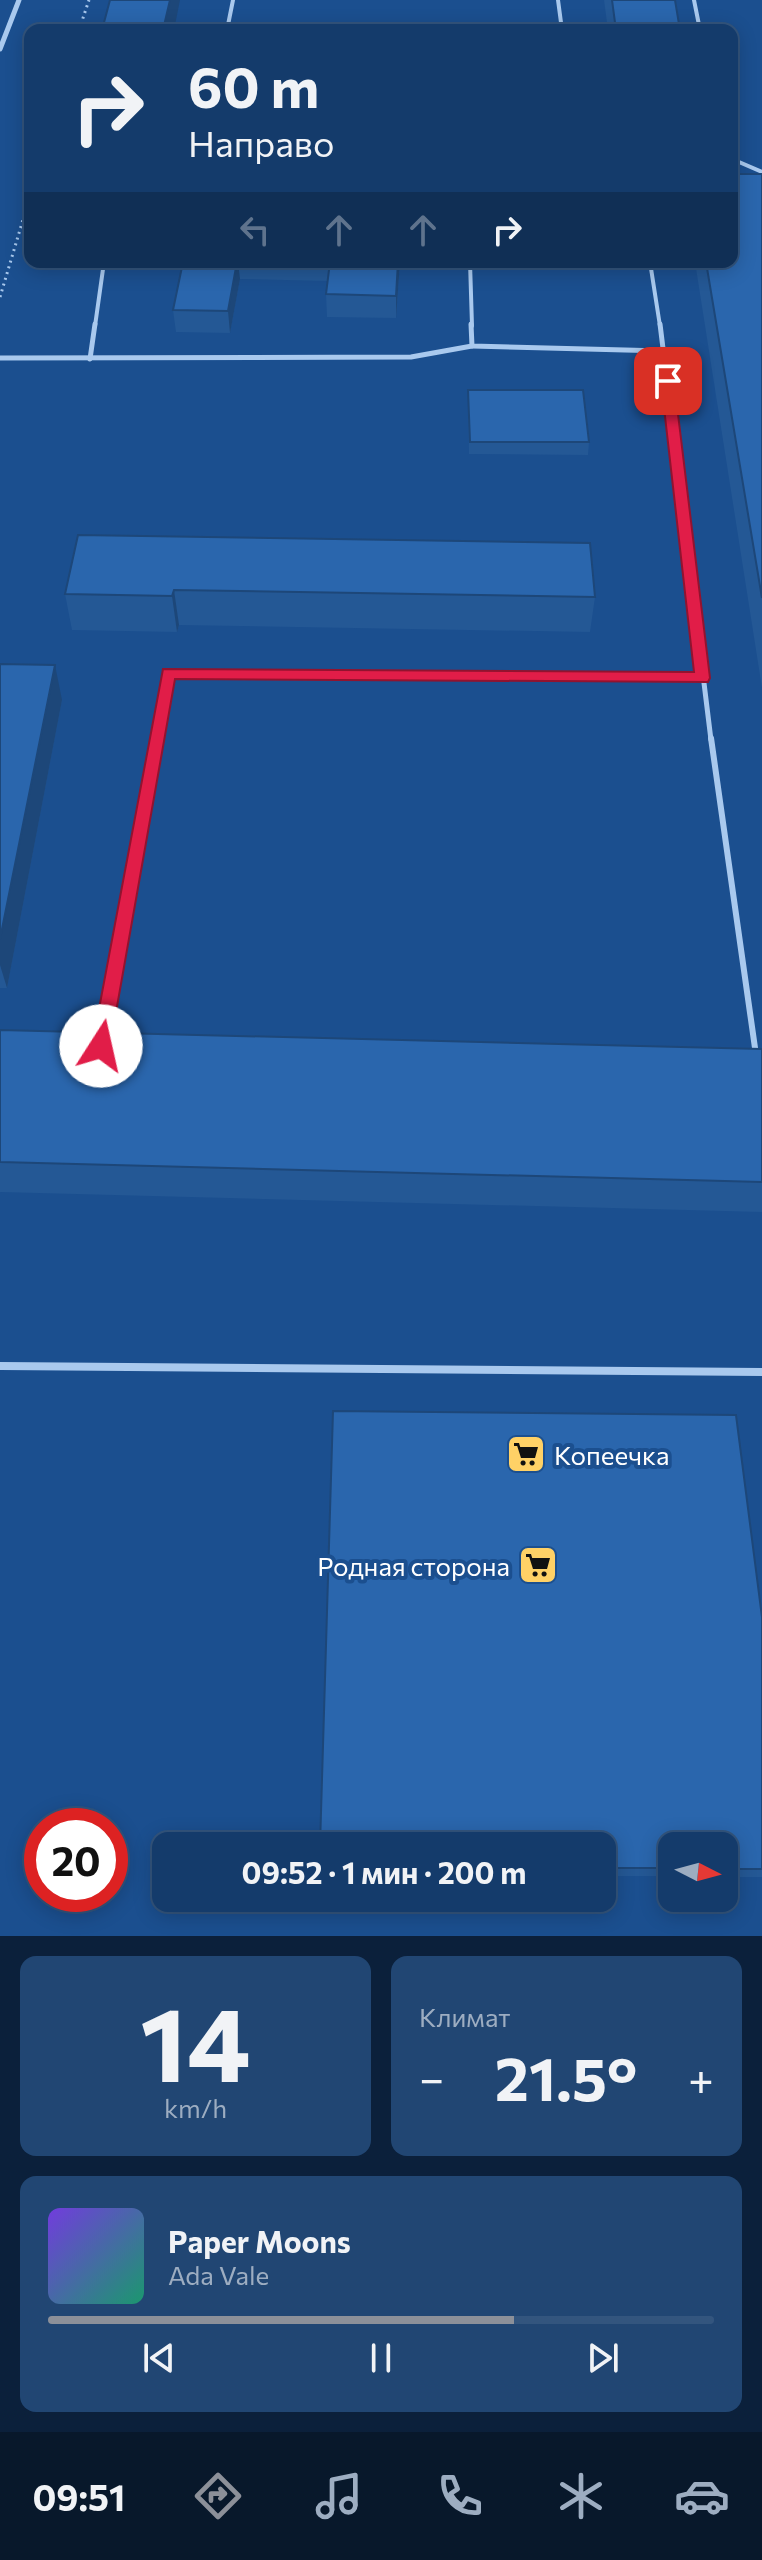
<!DOCTYPE html>
<html lang="ru">
<head>
<meta charset="utf-8">
<style>
  :root { --surface:#143b6b; --page:#214673; --text:#f1f3f6; --muted:#9dadc1; --line:#33557e; --accent:#8c9099 }
  body { margin:0; font-family:Commissioner,sans-serif; background:var(--page); color:var(--text); height:100vh; display:flex; flex-direction:column; font-size:30px; white-space:nowrap }
  * { box-sizing:border-box; margin:0 }
  p { font-size:26px; color:var(--muted) }
  .icon { flex:none; width:44px; height:44px; fill:none; stroke:currentColor; stroke-width:2; stroke-linecap:round; stroke-linejoin:round }
  .map { position:relative; height:1936px; overflow:hidden }
  .drawer { display:flex; flex-direction:column; gap:20px; padding:20px; background:#0b203b; flex:1 }
  .drawer>* { flex:none }
  .top-card { position:absolute; left:24px; top:24px; width:714px; height:244px; border-radius:16px; box-shadow:0 4px 20px #0003,0 0 0 2px var(--line); background:#143b6b; color:var(--text); overflow:hidden }
  .needle { width:52px; rotate:96deg }
  .tools { position:absolute; left:658px; top:1832px; display:grid; gap:16px }
  .tools a { display:grid; place-items:center; width:80px; height:80px; border-radius:16px; background:var(--surface); box-shadow:0 4px 20px #0003,0 0 0 2px var(--line); font-size:40px }
  .speed { position:absolute; left:24px; top:1808px; display:flex; gap:16px; font-size:40px; font-weight:700; text-align:center }
  .speed>* { display:grid; place-content:center; width:104px; height:104px; border-radius:50%; background:var(--surface); box-shadow:0 4px 20px #0003,0 0 0 2px var(--line); line-height:1 }
  .speed .limit { border:12px solid #d22; background:#fff; color:#111 }
  .pin { position:absolute; display:grid; place-items:center; width:68px; height:68px; color:#fff; margin:-34px; border-radius:16px; box-shadow:0 4px 12px #0006 }
  .me { position:absolute; width:88px; margin:-44px; rotate:10deg; stroke-linejoin:round; filter:drop-shadow(0 0 6px #0008) }
  .turn { display:flex; align-items:center; gap:28px; height:168px; padding:0 32px; font-size:36px }
  .turn .icon { width:104px; height:104px; stroke-width:2.5 }
  .turn b { display:block; font-size:56px; line-height:68px }
  .lanes { display:flex; align-items:center; height:76px; padding:0 32px; background:#0003; justify-content:center; gap:40px; direction:ltr }
  .lanes .off { opacity:.35 }
  .big { font-size:60px; font-weight:700; line-height:1.1 }
  .drawer .card { flex:1; display:flex; flex-direction:column; justify-content:center; gap:12px; min-width:0; padding:0 28px; border-radius:16px; background:var(--page) }
  .drawer .dial { align-items:center; gap:0 }
  .dial b { font-size:104px; line-height:1 }
  .song { display:flex; align-items:center; gap:24px }
  .cover { width:96px; height:96px; border-radius:12px; background:linear-gradient(135deg,hsl(260 70% 55%),hsl(160 70% 35%)) }
  .played { height:8px; border-radius:4px; background:linear-gradient(90deg,var(--accent) 70%,var(--line) 70%) }
  .keys { display:flex; justify-content:space-around; direction:ltr }
  .heat { display:flex; justify-content:space-between; align-items:center; font-size:44px; direction:ltr }
  .drawer .tiles { flex:1; display:grid; gap:20px; grid-template-columns:1fr 1fr }
  .card:last-child { grid-column:span 2 }
  .trip { position:absolute; left:152px; top:1832px; width:464px; height:80px; border-radius:16px; background:var(--surface); box-shadow:0 4px 20px #0003,0 0 0 2px var(--line); font-weight:700; line-height:80px; text-align:center }
  .menu { display:flex; height:128px; justify-content:space-around; align-items:center; background:#08182b; color:var(--muted) }
  .menu .icon { width:56px; height:56px }
  .menu .current { color:var(--accent) }
  .menu b { font-size:36px; color:var(--text) }
  .map>svg:first-child { display:block }
  .lines { fill:none; stroke-linecap:round; stroke-linejoin:round }
  .path { stroke:#a9c9ee; stroke-width:3; stroke-dasharray:2 4; stroke-linecap:butt }
  .lane-far3 { stroke:#a9c9ee; stroke-width:4 }
  .lane-far2 { stroke:#a9c9ee; stroke-width:5 }
  .lane-far1 { stroke:#a9c9ee; stroke-width:6 }
  .lane { stroke:#a9c9ee; stroke-width:8 }
  .street { stroke:#a9c9ee; stroke-width:5 }
  .wall { fill:#245895 }
  .shaded-wall { fill:#1d4779 }
  .building { fill:#2a66ad; stroke:#1d4779; stroke-width:2 }
  .route { fill:#e11d48; stroke:#92132f; stroke-width:2 }
  .labels { text-anchor:middle; dominant-baseline:central; stroke-width:8; stroke-linejoin:round; paint-order:stroke }
  .near-poi-label { font-size:26px; fill:#fff; stroke:#1b4f8f; text-anchor:start }
</style>
</head>
<body>
<div class="map">
<svg width="762" height="1936" viewBox="0 0 762 1936">
  <rect width="100%" height="100%" fill="#1b4f8f"/>
  <g class="lines">
    <!-- path -->
    <g class="path">
      <polyline points="79,30 89,0"/>
      <polyline points="0,297 30,196"/>
    </g>
    <!-- lane-far3 -->
    <g class="lane-far3">
      <polyline points="558,0 562,30"/>
      <polyline points="694,0 700,30"/>
      <polyline points="227,30 233,0"/>
      <polyline points="732,159 762,172"/>
      <polyline points="470,262 472,326"/>
      <polyline points="650,262 660,326"/>
      <polyline points="95,326 104,262"/>
    </g>
    <!-- lane-far2 -->
    <g class="lane-far2">
      <polyline points="471,324 472,346 664,351"/>
      <polyline points="660,324 711,740"/>
      <polyline points="0,358 411,357 472,346"/>
      <polyline points="90,359 95,324"/>
      <polyline points="156,740 168,673 702,678"/>
    </g>
    <!-- lane-far1 -->
    <g class="lane-far1">
      <polyline points="711,738 756,1055"/>
      <polyline points="102,1039 156,738"/>
    </g>
    <!-- lane -->
    <polyline class="lane" points="0,1366 762,1372"/>
    <!-- street -->
    <polyline class="street" points="0,49 19,0"/>
  </g>
  <!-- wall -->
  <g class="wall">
    <polygon points="604,0 675,0 680,30 608,30"/>
    <polygon points="762,174 762,688 695,262 732,262"/>
    <polygon points="183,262 400,262 396,318 327,317 326,294 328,281 240,279 230,333 176,332 173,310"/>
    <polygon points="468,390 589,442 588,455 469,454"/>
    <polygon points="78,535 595,597 590,632 179,625 177,632 72,630 65,594"/>
    <polygon points="0,664 62,700 7,988 0,988"/>
    <polygon points="0,1030 762,1049 762,1212 0,1192"/>
    <polygon points="762,1617 762,1877 724,1877 724,1846 672,1846 672,1876 602,1876 602,1846"/>
  </g>
  <!-- shaded-wall -->
  <g class="shaded-wall">
    <polygon points="170,0 180,0 174,30 163,30"/>
    <polygon points="237,262 238,262 240,279 230,333 228,311"/>
    <polygon points="398,262 400,262 396,318 396,296"/>
    <polygon points="174,590 179,625 177,632 172,596"/>
    <polygon points="55,665 62,700 7,988 0,965 0,939"/>
  </g>
  <!-- building -->
  <g class="building">
    <polygon points="110,0 170,0 163,30 102,30"/>
    <polygon points="612,0 675,0 680,30 616,30"/>
    <polygon points="732,174 762,174 762,598 706,262 732,262"/>
    <polygon points="183,262 237,262 228,311 173,310"/>
    <polygon points="330,262 398,262 396,296 326,294"/>
    <polygon points="468,390 583,390 589,442 470,442"/>
    <polygon points="78,535 590,543 595,597 174,590 172,596 65,594"/>
    <polygon points="0,664 55,665 0,939"/>
    <polygon points="0,1030 762,1049 762,1182 0,1162"/>
    <polygon points="333,1411 736,1415 762,1617 762,1869 724,1869 724,1846 672,1846 672,1868 602,1868 602,1846 320,1846"/>
  </g>
  <!-- route -->
  <polygon class="route" points="668,377 674,381 710,678 708,682 175,679 110,1046 108,1052 94,1052 92,1046 163,669 694,672 661,381"/>
  <!-- icons -->
  <defs>
    <g id="supermarket-square" transform="scale(2)"><rect x="-9" y="-9" width="18" height="18" rx="4" fill="#ffd166" stroke="#1b4f8f"/><path d="M-6-5.5h2.5l.6 2H6L4.5 2H-2.5L-4.4-4H-6ZM-1.5 3.2a1.3 1.3 0 1 0 .1 0ZM3 3.2a1.3 1.3 0 1 0 .1 0Z" fill="#111"/></g>
  </defs>
  <g fill-rule="evenodd">
    <use href="#supermarket-square" x="526" y="1454"/>
    <use href="#supermarket-square" x="538" y="1565"/>
  </g>
  <g class="labels">
    <!-- near-poi labels -->
    <g class="near-poi-label">
      <text x="554" y="1454">Копеечка</text>
      <text x="510" y="1565" text-anchor="end">Родная сторона</text>
    </g>
  </g>
</svg>
<div class="tools">
<a><svg class="needle" viewBox="-14 -14 28 28"><path d="M0-13l5 13h-10z" fill="#e53935"/><path d="M0 13l5-13h-10z" fill="#9dadc1"/></svg></a>
</div>
<div class="speed"><div class="limit">20</div></div>
<div class="pin" style="left:668px;top:381px;background:#d93025"><svg class="icon" aria-label="arrive" viewBox="0 0 24 24"><path d="M6 21V4h12l-3 4 3 4H6"/></svg></div>
<svg class="me" style="left:101px;top:1046px" viewBox="-20 -20 40 40"><circle r="19" fill="#fff"/><path d="M0-13L10 11 0 6-10 11z" fill="#e11d48"/></svg>
<div class="trip">09:52 · 1 мин · 200 m</div>
<div class="top-card">
<div class="turn"><svg class="icon" aria-label="right" viewBox="0 0 24 24"><path d="M7 20v-9h11M14 6l5 5-5 5"/></svg><div><b>60 m</b>Направо</div></div>
<div class="lanes"><svg class="icon off" aria-label="left" viewBox="0 0 24 24"><path d="M17 20v-9H6M10 6l-5 5 5 5"/></svg><svg class="icon off" aria-label="ahead" viewBox="0 0 24 24"><path d="M12 20V5M6 11l6-6 6 6"/></svg><svg class="icon off" aria-label="ahead" viewBox="0 0 24 24"><path d="M12 20V5M6 11l6-6 6 6"/></svg><svg class="icon" aria-label="right" viewBox="0 0 24 24"><path d="M7 20v-9h11M14 6l5 5-5 5"/></svg></div>
</div>
</div>
<section class="drawer">
<div class="tiles">
<div class="card dial"><b>14</b><p>km/h</p></div>
<div class="card"><p>Климат</p>
<div class="heat"><a>−</a><b class="big">21.5°</b><a>+</a></div>
</div>
<div class="card">
<div class="song"><i class="cover"></i><div><b>Paper Moons</b><p>Ada Vale</p></div></div>
<div class="played"></div>
<div class="keys"><svg class="icon" aria-label="previous" viewBox="0 0 24 24"><path d="M18 5L8 12l10 7zM5 5v14"/></svg><svg class="icon" aria-label="pause" viewBox="0 0 24 24"><path d="M8 5v14M16 5v14"/></svg><svg class="icon" aria-label="next" viewBox="0 0 24 24"><path d="M6 5l10 7-10 7zM19 5v14"/></svg></div>
</div>
</div>
</section>
<nav class="menu">
<b>09:51</b>
<svg class="icon current" aria-label="directions" viewBox="0 0 24 24"><path d="M12 3l9 9-9 9-9-9zM9 14v-3h6M13 9l2 2-2 2"/></svg>
<svg class="icon" aria-label="music" viewBox="0 0 24 24"><path d="M9 18V5l10-2v13"/><circle cx="6" cy="18" r="3"/><circle cx="16" cy="16" r="3"/></svg>
<svg class="icon" aria-label="phone" viewBox="0 0 24 24"><path d="M5 4h4l2 5-3 2q2 4 5 5l2-3 5 2v4C11 20 4 13 5 4z"/></svg>
<svg class="icon" aria-label="climate" viewBox="0 0 24 24"><path d="M12 3v18M4 7l16 10M4 17L20 7"/></svg>
<svg class="icon" aria-label="car" viewBox="0 0 24 24"><path d="M5 17H2v-5l4-1 3-4h7l3 4 3 1v5h-3M9 17h6M6 11h13"/><circle cx="7" cy="17" r="2"/><circle cx="17" cy="17" r="2"/></svg>
</nav>
</body>
</html>
